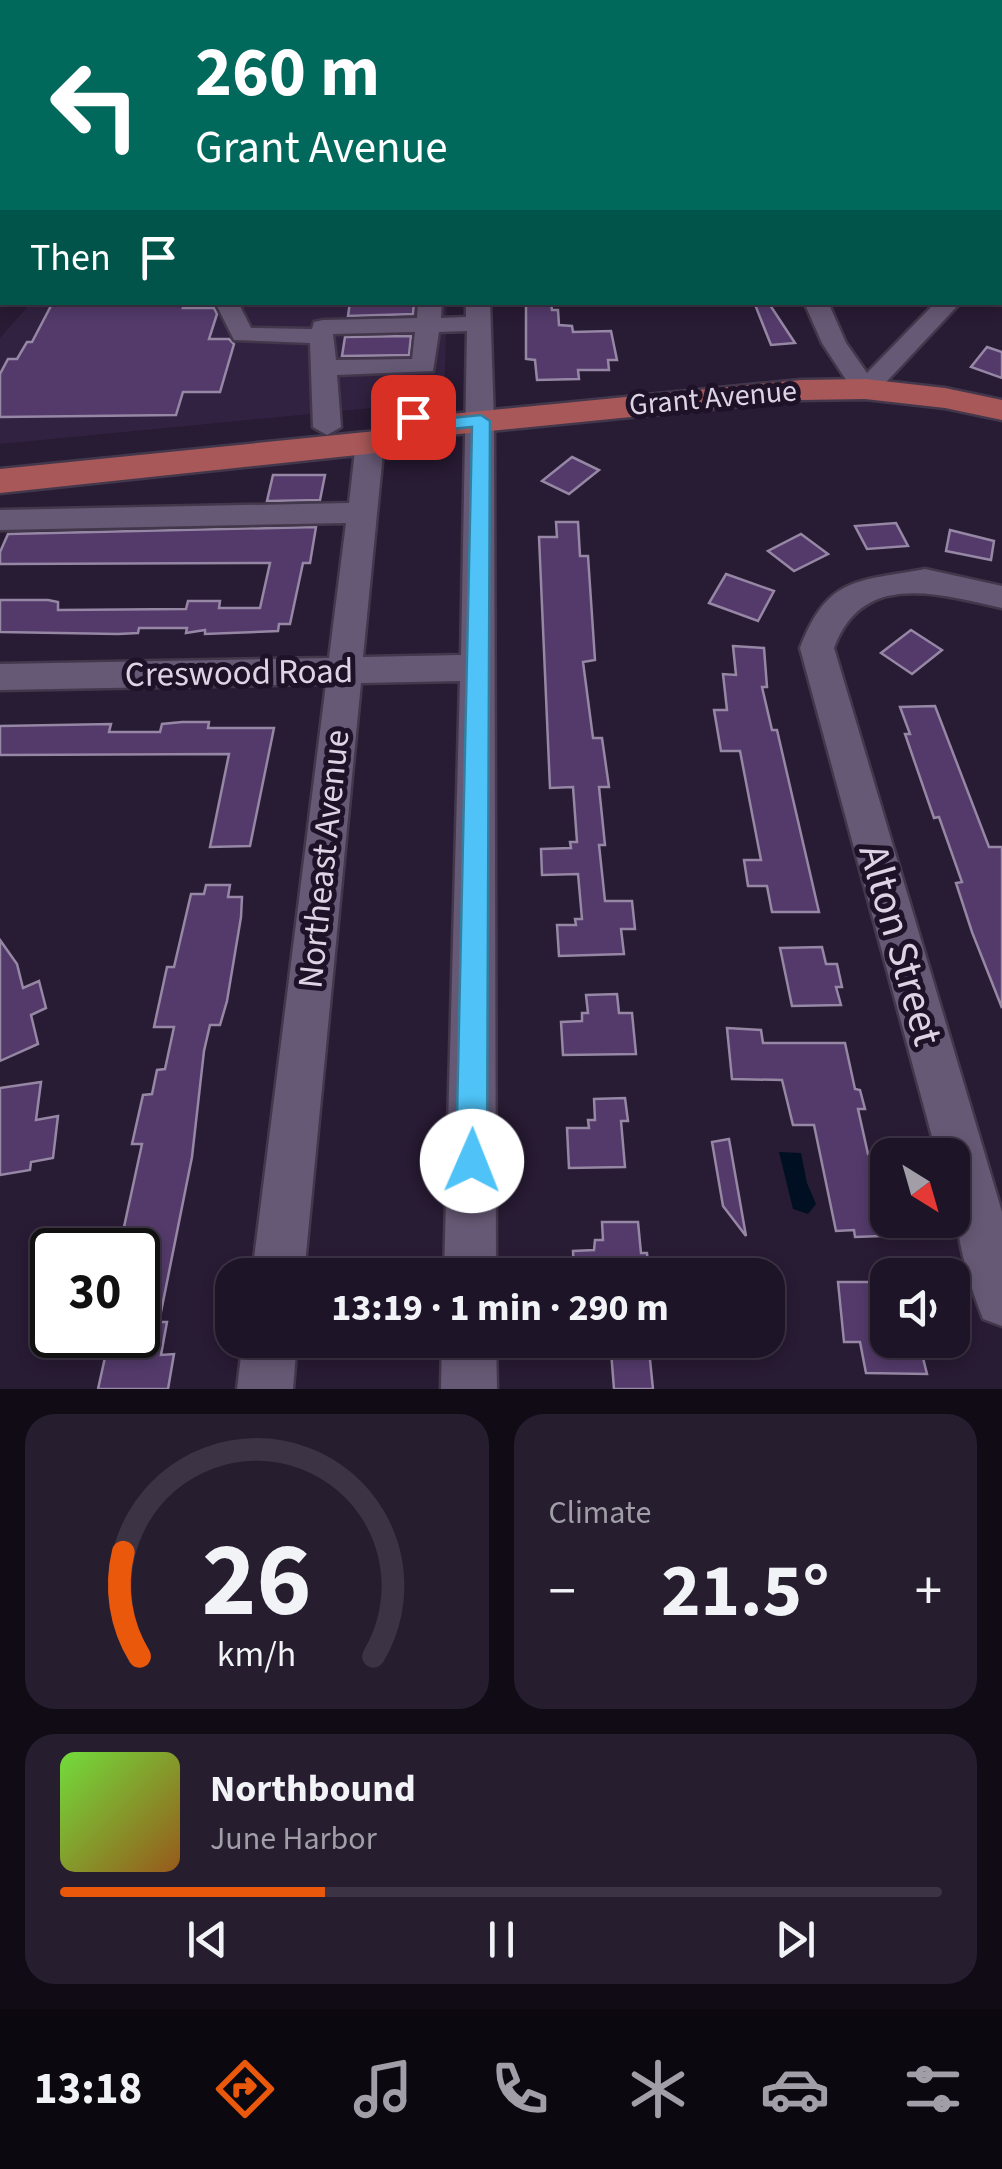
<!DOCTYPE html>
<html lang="en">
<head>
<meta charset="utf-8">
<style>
  :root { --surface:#1e1427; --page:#261d2f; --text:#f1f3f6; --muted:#a19ea7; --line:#3c3344; --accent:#ea580c }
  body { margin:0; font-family:"Source Sans 3",sans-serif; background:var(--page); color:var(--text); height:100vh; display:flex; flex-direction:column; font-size:38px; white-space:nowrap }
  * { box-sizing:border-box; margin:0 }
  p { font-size:32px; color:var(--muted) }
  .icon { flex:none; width:55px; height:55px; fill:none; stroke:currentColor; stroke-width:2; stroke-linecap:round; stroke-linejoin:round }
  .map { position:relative; height:1389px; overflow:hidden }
  .panel { display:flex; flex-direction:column; gap:25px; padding:25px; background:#100b15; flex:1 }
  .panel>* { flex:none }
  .top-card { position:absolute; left:0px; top:0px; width:1002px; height:305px; box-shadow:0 5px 15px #0003,0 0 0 2px var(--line); background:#00695c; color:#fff; overflow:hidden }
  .needle { width:65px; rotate:143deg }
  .fabs { position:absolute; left:870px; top:1138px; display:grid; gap:20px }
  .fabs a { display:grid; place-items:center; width:100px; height:100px; border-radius:20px; background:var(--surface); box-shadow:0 5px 15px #0003,0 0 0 2px var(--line); font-size:50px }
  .speed { position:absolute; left:30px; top:1228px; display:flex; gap:20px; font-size:50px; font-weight:700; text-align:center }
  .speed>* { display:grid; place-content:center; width:130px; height:130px; border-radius:50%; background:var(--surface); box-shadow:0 5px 15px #0003,0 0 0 2px var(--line); line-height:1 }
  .speed .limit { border:5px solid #111; border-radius:15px; background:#fff; color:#111 }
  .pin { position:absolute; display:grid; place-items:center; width:85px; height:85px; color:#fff; margin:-42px; border-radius:20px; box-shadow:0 5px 15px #0006 }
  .me { position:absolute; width:110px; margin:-55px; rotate:1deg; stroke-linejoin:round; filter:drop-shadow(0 0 8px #0008) }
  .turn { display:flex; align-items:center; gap:35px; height:210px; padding:0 30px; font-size:45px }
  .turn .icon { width:130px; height:130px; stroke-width:2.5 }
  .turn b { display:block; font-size:70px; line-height:85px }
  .then { display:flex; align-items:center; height:95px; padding:0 30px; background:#0003; gap:20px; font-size:38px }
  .big { font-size:75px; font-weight:700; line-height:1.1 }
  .panel .card { flex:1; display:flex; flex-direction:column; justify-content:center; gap:15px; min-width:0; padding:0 35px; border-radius:30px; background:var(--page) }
  .panel .dial { align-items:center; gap:0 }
  .dial svg { height:260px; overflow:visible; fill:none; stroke:var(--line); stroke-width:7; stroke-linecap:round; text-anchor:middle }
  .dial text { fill:var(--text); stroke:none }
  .song { display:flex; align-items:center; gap:30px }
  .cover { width:120px; height:120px; border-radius:15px; background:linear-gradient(135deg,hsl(100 70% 55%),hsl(30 70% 35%)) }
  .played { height:10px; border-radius:5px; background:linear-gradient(90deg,var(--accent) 30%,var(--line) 30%) }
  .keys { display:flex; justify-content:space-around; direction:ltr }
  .heat { display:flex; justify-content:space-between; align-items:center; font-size:55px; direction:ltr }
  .panel .tiles { flex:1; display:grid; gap:25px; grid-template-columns:1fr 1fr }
  .card:last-child { grid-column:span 2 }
  .trip { position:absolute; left:215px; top:1258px; width:570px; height:100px; border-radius:30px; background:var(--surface); box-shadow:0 5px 15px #0003,0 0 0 2px var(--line); font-weight:700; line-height:100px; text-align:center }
  .tab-bar { display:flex; height:160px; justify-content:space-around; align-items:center; background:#0c0810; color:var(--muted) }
  .tab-bar .icon { width:70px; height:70px }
  .tab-bar .active { color:var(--accent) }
  .tab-bar b { font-size:45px; color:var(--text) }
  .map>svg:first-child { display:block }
  .built { fill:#322241 }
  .water { fill:#001022 }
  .building { fill:#533a6a; stroke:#9687a5; stroke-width:2.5 }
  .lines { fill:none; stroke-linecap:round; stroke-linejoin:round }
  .minor-casing { stroke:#42374b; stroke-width:5 }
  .major-casing { stroke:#42374b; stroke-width:5 }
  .minor { fill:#665975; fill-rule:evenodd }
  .major { fill:#a85858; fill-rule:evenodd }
  .route { fill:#4fc3f7; stroke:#337fa1; stroke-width:2.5 }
  .labels { text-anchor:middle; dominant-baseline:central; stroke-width:10; stroke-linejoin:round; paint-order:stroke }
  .far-street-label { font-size:30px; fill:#dcd4e4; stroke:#1e1229 }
  .street-label { font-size:35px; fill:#dcd4e4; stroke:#1e1229 }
  .near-street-label { font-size:42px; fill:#dcd4e4; stroke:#1e1229 }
</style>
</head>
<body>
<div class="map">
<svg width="1002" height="1389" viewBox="0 0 1002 1389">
  <rect width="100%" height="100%" fill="#281b34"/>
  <!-- built -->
  <polygon class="built" points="31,303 447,303 444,401 0,444 0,338"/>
  <!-- water -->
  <polygon class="water" points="779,1152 801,1153 807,1183 816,1204 808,1214 793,1209"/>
  <!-- building -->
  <g class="building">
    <polygon points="53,302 185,302 183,308 214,308 217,314 209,339 229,339 234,344 220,392 183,392 176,415 0,417 0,374 8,359 17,359 27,342 32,342"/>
    <polygon points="350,302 414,302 413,314 348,316"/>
    <polygon points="754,302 768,302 795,343 771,345"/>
    <polygon points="526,303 551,303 552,310 558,310 559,325 572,326 573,332 611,331 617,360 608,360 609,370 578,370 579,379 537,380 535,360 526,359"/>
    <polygon points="411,336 409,355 342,356 345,337"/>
    <polygon points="987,347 1002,352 1002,378 971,367"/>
    <polygon points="572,457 599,470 569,494 542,481"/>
    <polygon points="273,475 325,475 320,500 267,501"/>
    <polygon points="556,522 578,522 580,556 588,556 595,660 583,662 593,738 602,738 609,787 599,787 605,845 599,845 605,901 632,901 635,929 621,929 624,954 559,956 557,925 576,925 575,919 582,919 578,874 542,875 541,849 571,848 570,842 577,842 573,787 550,788 539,537 557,537"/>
    <polygon points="896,523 908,546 867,549 855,526"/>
    <polygon points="316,527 310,563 303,563 290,624 279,624 278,631 205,634 205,630 186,633 187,628 139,628 138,633 118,634 0,632 0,600 48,600 58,602 58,610 186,609 188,601 220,601 219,608 260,608 270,563 0,564 0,552 8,534"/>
    <polygon points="950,530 994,541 991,560 946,551"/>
    <polygon points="801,534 828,554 794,571 768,551"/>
    <polygon points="726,574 774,591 758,621 709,603"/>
    <polygon points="911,630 942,650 912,674 881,653"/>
    <polygon points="733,646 764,648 767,687 762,687 772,730 777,730 819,912 772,912 767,886 748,886 744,860 761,860 740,751 721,751 714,710 727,710 723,674 736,675"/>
    <polygon points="935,706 989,847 1002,847 1002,1008 972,932 956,883 962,882 939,817 934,818 905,734 910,734 900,707"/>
    <polygon points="182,722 209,722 208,728 274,728 250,846 210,847 229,754 0,755 0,726 111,724 109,732 160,732 162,724"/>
    <polygon points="206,885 230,885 228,897 242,897 241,917 227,1001 220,1025 210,1025 204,1051 192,1157 159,1322 167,1322 161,1355 174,1354 168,1389 98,1389 110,1335 138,1335 138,1250 119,1250 142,1144 132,1144 143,1095 152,1094 157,1070 165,1069 174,1027 154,1027 167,967 174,967 191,894 204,894"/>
    <polygon points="0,940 17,964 23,988 39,981 46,1008 31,1015 38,1044 0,1061"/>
    <polygon points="822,947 826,964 837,964 842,987 836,987 841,1005 792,1006 780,948"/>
    <polygon points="617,994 619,1013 632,1013 636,1054 563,1055 561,1022 582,1021 582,1013 588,1013 586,995"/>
    <polygon points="727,1028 761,1030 763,1043 845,1043 855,1089 860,1090 865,1109 858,1109 868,1154 875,1154 888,1220 891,1220 894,1230 880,1231 881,1236 855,1237 854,1230 836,1231 814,1125 793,1125 782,1080 732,1079"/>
    <polygon points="41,1082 36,1120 58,1116 53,1158 31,1162 30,1170 0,1175 0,1088"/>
    <polygon points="625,1098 628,1121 621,1121 625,1167 569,1168 567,1128 589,1128 588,1120 595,1120 594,1099"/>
    <polygon points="729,1139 746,1236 723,1206 712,1142"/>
    <polygon points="602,1222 638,1222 641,1253 647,1253 649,1275 574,1275 573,1251 594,1250 595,1240 603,1240"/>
    <polygon points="838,1282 888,1282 888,1340 912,1340 913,1346 920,1346 927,1374 866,1373 860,1342 844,1342"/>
    <polygon points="649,1350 653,1389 614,1389 611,1351"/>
  </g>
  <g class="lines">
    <!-- minor casing -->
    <g class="minor-casing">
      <g id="minor">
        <polygon points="0,0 31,0 0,5"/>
        <rect x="469" y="0" width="14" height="2"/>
        <rect x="509" y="0" width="14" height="2"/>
        <polygon points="598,0 612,0 613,2 599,2"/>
        <polygon points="878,0 893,0 894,2 879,2"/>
        <rect x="0" y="34" width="2" height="10"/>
        <polygon points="1002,57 1002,67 1000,68 1000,58"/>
        <rect x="0" y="83" width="2" height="11"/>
        <rect x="1000" y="132" width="2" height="12"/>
        <polygon points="1002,237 1002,252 1000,253 1000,238"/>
        <path d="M215,302H238L251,328L312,329L314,322L323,320L417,318L418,302H442L441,318L466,317V302H490L494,421L496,1275H444L460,681L361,683L304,1275H252L326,684L0,690V664L329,658L346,523L0,530V510L349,503L356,442L370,434L384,442L363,657L461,655L467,331L439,332L433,371L337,375L341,427L327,435L313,427L310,343L234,340ZM415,332L412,359L336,360L333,334Z"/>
        <polygon points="804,302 828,302 846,343 867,373 936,302 961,302 874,395 856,395 822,343"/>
        <path d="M925,569L1002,586V608C939,594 862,570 834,648L1002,1212V1326L983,1319C961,1264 952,1213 952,1155H937L800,648C828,576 856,582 925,569Z"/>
        <polygon points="243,1340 297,1340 293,1389 237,1389"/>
        <polygon points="442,1340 496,1340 497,1389 441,1389"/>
      </g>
    </g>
    <!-- major casing -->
    <g class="major-casing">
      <polygon id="major" points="865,379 945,388 1002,400 1002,420 945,408 865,399 801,400 449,435 414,449 0,493 0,469 406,428 441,415 801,380"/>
    </g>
    <!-- minor -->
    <use href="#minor" class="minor"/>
    <!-- major -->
    <use href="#major" class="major"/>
  </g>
  <!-- route -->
  <polygon class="route" points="413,412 441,419 481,415 490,421 487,1161 483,1172 472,1177 460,1172 456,1161 472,427 441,430 407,421 404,417"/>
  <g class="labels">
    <!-- far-street labels -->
    <g class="far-street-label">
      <text transform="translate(713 398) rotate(-5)">Grant Avenue</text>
    </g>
    <!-- street labels -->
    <g class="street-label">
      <text transform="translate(239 673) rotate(-1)">Creswood Road</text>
      <text transform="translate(324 859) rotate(-84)">Northeast Avenue</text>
    </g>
    <!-- near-street labels -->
    <g class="near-street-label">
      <text transform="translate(900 945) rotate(74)">Alton Street</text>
    </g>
  </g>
</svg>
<div class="fabs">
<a><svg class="needle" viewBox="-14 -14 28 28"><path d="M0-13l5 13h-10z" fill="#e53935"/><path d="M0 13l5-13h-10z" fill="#a19ea7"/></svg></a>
<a><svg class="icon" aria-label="sound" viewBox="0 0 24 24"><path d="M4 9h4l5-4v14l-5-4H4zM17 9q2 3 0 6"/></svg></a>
</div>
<div class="speed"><div class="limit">30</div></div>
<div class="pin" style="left:413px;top:417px;background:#d93025"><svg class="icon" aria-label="arrive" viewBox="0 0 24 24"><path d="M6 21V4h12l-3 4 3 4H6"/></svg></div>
<svg class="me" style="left:472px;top:1161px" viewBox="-20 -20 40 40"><circle r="19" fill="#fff"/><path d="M0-13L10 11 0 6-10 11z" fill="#4fc3f7"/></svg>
<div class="trip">13:19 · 1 min · 290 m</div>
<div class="top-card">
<div class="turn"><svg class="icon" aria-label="left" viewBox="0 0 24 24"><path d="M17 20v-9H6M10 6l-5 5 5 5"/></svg><div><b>260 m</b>Grant Avenue</div></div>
<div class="then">Then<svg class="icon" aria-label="arrive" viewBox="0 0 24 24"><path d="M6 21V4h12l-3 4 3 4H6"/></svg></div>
</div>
</div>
<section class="panel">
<div class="tiles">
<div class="card dial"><svg viewBox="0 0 100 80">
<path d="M14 69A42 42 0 1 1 86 69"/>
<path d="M14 69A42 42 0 0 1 9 37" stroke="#ea580c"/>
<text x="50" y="56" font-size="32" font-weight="700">26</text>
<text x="50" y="72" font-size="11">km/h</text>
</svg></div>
<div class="card"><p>Climate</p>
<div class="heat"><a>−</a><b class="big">21.5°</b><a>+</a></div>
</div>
<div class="card">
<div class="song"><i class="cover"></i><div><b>Northbound</b><p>June Harbor</p></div></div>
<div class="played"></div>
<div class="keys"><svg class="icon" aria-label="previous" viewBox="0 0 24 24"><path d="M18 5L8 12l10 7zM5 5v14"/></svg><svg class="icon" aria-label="pause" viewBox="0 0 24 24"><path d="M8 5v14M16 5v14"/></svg><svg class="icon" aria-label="next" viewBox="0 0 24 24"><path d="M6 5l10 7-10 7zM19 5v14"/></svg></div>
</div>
</div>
</section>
<nav class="tab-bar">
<b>13:18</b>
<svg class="icon active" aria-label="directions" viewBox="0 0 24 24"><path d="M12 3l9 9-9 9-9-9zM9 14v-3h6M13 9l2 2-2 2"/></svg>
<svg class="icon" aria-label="music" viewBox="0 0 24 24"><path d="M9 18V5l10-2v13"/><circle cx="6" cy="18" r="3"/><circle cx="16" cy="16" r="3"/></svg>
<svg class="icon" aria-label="phone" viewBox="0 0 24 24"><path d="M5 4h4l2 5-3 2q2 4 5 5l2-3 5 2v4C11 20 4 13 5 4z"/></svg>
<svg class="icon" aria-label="climate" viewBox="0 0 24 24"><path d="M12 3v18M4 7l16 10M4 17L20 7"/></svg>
<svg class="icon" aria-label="car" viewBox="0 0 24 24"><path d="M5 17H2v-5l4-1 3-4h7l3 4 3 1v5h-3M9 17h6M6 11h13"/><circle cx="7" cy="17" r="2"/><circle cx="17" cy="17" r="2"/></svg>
<svg class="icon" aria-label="filters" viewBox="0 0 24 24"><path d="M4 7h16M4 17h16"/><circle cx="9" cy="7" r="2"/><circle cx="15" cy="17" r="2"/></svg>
</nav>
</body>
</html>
